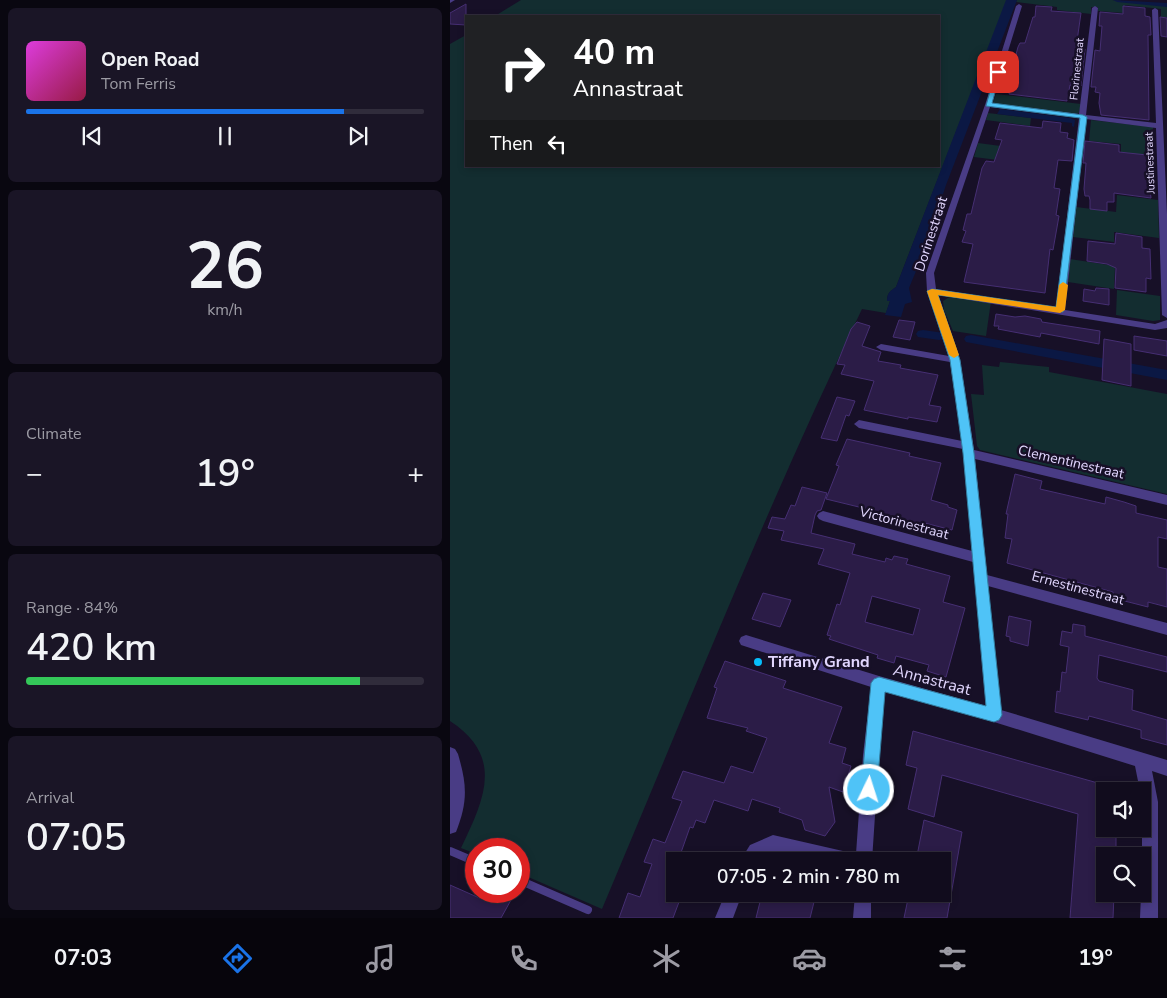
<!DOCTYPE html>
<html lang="en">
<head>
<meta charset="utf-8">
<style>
  :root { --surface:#110c1d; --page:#1a1526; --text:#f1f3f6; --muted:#9c9ba4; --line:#302c3b; --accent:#1a73e8 }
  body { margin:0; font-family:"Nunito Sans",sans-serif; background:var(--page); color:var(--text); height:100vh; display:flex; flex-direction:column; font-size:19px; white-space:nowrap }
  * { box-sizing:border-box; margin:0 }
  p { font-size:16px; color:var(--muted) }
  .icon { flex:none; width:28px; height:28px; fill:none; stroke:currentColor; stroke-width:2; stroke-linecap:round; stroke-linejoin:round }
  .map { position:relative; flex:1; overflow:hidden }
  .sheet { display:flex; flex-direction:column; gap:8px; padding:8px; background:#090710; width:450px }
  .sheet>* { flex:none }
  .hud { position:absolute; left:15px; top:15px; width:475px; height:152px; border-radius:0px; box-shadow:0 2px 8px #0003,0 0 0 1px var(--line); background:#202124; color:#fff; overflow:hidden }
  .fabs { position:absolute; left:646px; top:782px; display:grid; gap:10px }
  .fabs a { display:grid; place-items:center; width:55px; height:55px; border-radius:0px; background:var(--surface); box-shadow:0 2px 8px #0003,0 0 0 1px var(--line); font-size:25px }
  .speed { position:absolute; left:15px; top:838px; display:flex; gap:10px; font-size:25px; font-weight:700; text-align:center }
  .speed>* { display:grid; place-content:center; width:65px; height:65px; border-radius:50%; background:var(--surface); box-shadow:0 2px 8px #0003,0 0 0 1px var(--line); line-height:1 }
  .speed .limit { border:8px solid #d22; background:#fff; color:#111 }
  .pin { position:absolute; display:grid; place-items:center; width:42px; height:42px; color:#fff; margin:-21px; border-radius:10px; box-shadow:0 2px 8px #0006 }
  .me { position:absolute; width:55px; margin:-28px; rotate:4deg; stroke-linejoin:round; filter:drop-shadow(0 0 4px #0008) }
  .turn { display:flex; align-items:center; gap:18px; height:105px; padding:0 25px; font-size:22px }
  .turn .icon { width:65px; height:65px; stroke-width:2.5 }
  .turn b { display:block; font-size:35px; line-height:42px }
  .then { display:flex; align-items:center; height:48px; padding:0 25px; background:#0003; gap:10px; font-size:19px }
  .big { font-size:38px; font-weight:600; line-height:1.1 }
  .sheet .tile { flex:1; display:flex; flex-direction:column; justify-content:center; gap:8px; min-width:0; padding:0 18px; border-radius:8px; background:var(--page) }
  .sheet .dial { align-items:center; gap:0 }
  .dial b { font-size:65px; line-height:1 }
  .song { display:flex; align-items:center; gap:15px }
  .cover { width:60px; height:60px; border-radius:8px; background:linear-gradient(135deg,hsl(300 70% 55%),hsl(340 70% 35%)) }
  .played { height:5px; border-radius:2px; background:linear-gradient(90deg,var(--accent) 80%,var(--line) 80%) }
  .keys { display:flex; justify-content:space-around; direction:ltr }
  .heat { display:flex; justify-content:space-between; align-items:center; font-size:28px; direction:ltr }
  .charge { height:8px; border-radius:4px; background:linear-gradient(90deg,#34c759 84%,var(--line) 0) }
  .trip { position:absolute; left:216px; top:852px; width:285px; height:50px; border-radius:0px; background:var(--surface); box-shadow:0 2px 8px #0003,0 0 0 1px var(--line); font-weight:600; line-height:50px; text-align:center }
  .menu { display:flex; height:80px; justify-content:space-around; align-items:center; background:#07050c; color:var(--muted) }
  .menu .icon { width:35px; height:35px }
  .menu .active { color:var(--accent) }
  .menu b { font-size:22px; color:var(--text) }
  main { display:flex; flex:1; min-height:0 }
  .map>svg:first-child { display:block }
  .green { fill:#132d30 }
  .water { fill:#0b1844 }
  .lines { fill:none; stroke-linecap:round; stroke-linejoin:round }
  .canal { fill:#0b1844; fill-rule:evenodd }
  .building { fill:#2b1c47; stroke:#462f73; fill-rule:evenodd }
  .lane { stroke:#493c85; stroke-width:8 }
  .street { fill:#493c85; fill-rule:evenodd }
  .route { fill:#4fc3f7; stroke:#337fa1 }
  .slow { fill:#f59e0b }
  .poi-dot { fill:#06befb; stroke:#171027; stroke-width:2 }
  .labels { text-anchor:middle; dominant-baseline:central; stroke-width:5; stroke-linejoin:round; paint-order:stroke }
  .far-street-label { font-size:11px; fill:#e1d6fe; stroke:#171027 }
  .street-label { font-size:14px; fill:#e1d6fe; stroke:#171027 }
  .near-poi-label { font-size:16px; font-weight:bold; fill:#e1d6fe; stroke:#171027; text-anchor:start }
  .near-street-label { font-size:16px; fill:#e1d6fe; stroke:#171027 }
</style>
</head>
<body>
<main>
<section class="sheet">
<div class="tile">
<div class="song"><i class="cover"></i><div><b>Open Road</b><p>Tom Ferris</p></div></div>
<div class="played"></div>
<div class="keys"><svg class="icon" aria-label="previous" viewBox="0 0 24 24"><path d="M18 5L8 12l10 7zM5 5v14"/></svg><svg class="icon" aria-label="pause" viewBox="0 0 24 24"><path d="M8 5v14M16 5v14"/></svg><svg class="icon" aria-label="next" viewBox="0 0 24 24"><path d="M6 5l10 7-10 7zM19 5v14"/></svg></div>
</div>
<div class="tile dial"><b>26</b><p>km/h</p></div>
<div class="tile"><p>Climate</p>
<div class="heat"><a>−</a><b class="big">19°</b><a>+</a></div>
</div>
<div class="tile"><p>Range · 84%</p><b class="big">420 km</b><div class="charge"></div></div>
<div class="tile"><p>Arrival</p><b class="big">07:05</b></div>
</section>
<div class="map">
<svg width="717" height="918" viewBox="0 0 717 918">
  <rect width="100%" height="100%" fill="#171027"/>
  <!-- green -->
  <g class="green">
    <path d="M71,0H557L446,287C440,291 437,294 437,300L440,301L436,313L412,309C317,505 237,708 152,909L69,873V849H26V854L11,848C34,800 55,757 0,721V44L16,35V166H489V16H45Z"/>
    <polygon points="567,0 662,0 717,5 717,17 711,17 711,9 675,5 675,13 648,11 648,7 641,7 641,14 607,10 607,7 566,2"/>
    <polygon points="546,94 631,104 629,113 623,114 545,104 543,102"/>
    <polygon points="538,113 581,118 580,126 536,120"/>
    <polygon points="641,120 703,127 703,156 671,152 671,144 639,141"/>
    <polygon points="528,143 574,149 571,163 524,157"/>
    <polygon points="667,195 708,200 709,238 664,232 664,242 623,237 626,207 666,212"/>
    <polygon points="620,259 665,266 664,289 618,282"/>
    <polygon points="667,290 710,296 710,320 703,321 666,315"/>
    <polygon points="501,296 541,301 536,336 503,331 494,310 493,301"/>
    <polygon points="550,362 599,367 599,372 717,394 717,494 530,450 527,446 521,394 534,395 532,365 549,367"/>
  </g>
  <!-- water -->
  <g class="water">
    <path d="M556,0H567L496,185L474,252L459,288L462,302L455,304L451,317L435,315L440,301H437C437,293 440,291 446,287Z"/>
    <polygon points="550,109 620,118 625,120 624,127 622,126 622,123 547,114"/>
  </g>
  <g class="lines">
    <!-- canal -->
    <g class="canal">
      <polygon points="663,0 717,3 717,7 667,2"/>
      <polygon points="473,330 494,333 496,336 494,339 489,340 468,337 466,334 468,331"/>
      <polygon points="521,335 717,370 717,380 516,342 514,339 516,336"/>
    </g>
  </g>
  <!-- building -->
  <g class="building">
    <polygon points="16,4 16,25 0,24 0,13"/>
    <polygon points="586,6 602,7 601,11 631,13 626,48 635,49 631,86 620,85 617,101 559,94 565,73 561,73 568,47 570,43 575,43 583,17 585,17"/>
    <polygon points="673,6 695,8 695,16 700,17 701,35 698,35 699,120 651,115 649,103 650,93 645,92 646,87 641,87 645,50 650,51 652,26 649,26 650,12 673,14"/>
    <polygon points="710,17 717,18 717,37 711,36"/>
    <polygon points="593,121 611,123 610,132 618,133 617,138 624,140 622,161 608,160 604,188 610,189 606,215 609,216 603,250 600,249 595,293 514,282 523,244 512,242 516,231 513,230 517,214 521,214 532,168 536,161 544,162 552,140 545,139 550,123 592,128"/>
    <polygon points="635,141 669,145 669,152 697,155 701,198 664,193 664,202 657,202 657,211 640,209 640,200 639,196 635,196 634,189 636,163 633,163"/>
    <polygon points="666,233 692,237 692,248 700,249 701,279 696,278 696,292 665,288 666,268 657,264 637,261 638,241 665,244"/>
    <polygon points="646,288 659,289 659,305 633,301 634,289 645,291"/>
    <polygon points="546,314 565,317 575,316 591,319 592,322 650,331 649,344 591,333 590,337 548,329 549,326 544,326"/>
    <polygon points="449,320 465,322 460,340 443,337"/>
    <polygon points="407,322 420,326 412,346 431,352 428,361 451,365 450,368 488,375 479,405 491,407 487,422 458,417 458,419 414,410 424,381 391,374 395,365 387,364 401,329"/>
    <polygon points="684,336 717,341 717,356 684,350"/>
    <polygon points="654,339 681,344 681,386 652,380"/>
    <polygon points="387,397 405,401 399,416 396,415 387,441 371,438"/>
    <polygon points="397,439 460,453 459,456 491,463 481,500 498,505 498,507 507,510 502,530 471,522 470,526 412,510 413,508 376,499 389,466 386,465"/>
    <polygon points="565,474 592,481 590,489 655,504 656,497 674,502 686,506 686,513 717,520 717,539 708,537 708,567 717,569 717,607 698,602 698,607 663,598 663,592 557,563 562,539 555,538 558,514 556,514"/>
    <path d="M352,487L377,493L371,510L367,511L365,515L361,533L405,544L402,554L435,562L436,558L442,560L444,556L458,559L456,564L500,576L493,602L515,608L496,677L477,671L479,665L446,656L444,663L427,658L428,655L379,639L381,636L377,635L387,604L390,605L400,573L368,564L374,549L331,540L334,531L318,528L322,517L335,519L341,505L345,506ZM422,596L470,609L463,635L415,622Z"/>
    <polygon points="313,593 341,600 330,627 302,619"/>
    <polygon points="559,616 581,621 578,646 560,641 560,637 556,636"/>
    <polygon points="623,624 635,626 635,636 717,657 717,672 649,655 647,678 649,681 683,690 682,710 717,720 717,745 691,738 691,730 639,716 638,720 605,712 607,691 610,692 612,672 616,673 619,647 610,645 612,631 622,633"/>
    <polygon points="275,661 336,681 333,688 392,707 379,743 396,748 392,763 401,766 393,792 379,787 385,822 375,836 355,830 352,820 329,812 330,808 302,799 298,811 264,800 255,823 246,820 243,828 240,827 228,861 225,861 225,894 232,894 223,918 169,918 178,893 190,897 202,864 194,862 203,839 215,843 232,801 222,798 233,771 274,783 281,766 303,773 317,738 296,731 298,728 257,718 267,688 264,687"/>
    <polygon points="463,731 655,785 655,832 666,835 666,856 655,856 655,894 664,894 663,918 620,918 628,814 492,775 484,817 458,809 467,768 456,765"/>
    <polygon points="474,820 512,832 497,918 454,918 459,894 492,894 492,861 466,861"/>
    <polygon points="0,885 34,900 39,891 66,891 51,918 0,918"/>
    <polygon points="312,894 366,894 360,918 306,918"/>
  </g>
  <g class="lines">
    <!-- lane -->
    <g class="lane">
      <polyline points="0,851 26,862"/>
      <polyline points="69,880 138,910"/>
    </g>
    <!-- street -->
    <g class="street">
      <polygon points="0,0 5,0 0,3"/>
      <path d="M569,4L572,6L542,103L629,114L642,8L645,6L648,8L636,115L706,123L702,10L705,8L708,10L717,214V318L712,315L706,128L636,119L615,310L705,324L717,320V328L705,330L488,295L510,360L524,450L717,495V505L525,459L537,575L717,623V635L538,586L551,710L717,760V776L702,771L708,802V918H690L691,894H692V791H690L685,766L544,722L435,691L429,755L422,861H367L323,851L312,857L308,861H290L300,845L323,835L406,854L413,755L421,687L291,645L289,641L291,637L296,635L429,676L536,706L523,562L373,521L369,519L367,516L369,513L373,511L522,551L513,449L409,428L404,424L409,420L512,441L500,362L431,350L426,347L431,344L499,356L477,291L476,273L535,105L566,6ZM540,107L629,118L606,308L486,289L484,273Z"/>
      <path d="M0,747L5,749L8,754C17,785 18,801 6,832L0,834Z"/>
      <polygon points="275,894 292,894 283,918 265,918"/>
      <polygon points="405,894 421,894 421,918 403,918"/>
    </g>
  </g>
  <!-- route -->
  <polygon class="route" points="548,70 551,72 542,103 633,115 637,117 613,312 488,295 510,360 524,453 552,715 549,720 544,722 435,692 427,790 424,796 419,798 413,796 411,790 421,683 424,679 429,677 536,706 513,453 500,360 477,291 482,289 606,307 630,118 536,106 545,72"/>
  <!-- slow -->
  <polygon class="slow" points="613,282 618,285 615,310 610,313 488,295 509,355 504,358 499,355 477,291 482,289 606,307 609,285"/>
  <!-- markers -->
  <circle class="poi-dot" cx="308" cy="662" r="5"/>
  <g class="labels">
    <!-- far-street labels -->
    <g class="far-street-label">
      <text transform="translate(627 69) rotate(-84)">Florinestraat</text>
      <text transform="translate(700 163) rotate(-92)">Justinestraat</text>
    </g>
    <!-- street labels -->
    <g class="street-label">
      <text transform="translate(481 234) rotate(-72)">Dorinestraat</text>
      <text transform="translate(621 462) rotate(13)">Clementinestraat</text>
      <text transform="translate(454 523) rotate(15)">Victorinestraat</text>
      <text transform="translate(628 588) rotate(15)">Ernestinestraat</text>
    </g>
    <!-- near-poi labels -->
    <g class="near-poi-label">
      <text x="318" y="662">Tiffany Grand</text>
    </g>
    <!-- near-street labels -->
    <g class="near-street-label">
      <text transform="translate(482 680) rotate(15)">Annastraat</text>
    </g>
  </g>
</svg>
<div class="fabs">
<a><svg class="icon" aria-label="sound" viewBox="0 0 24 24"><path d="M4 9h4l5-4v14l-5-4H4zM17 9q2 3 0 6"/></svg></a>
<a><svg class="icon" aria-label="search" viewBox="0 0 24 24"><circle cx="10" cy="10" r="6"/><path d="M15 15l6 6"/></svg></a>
</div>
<div class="speed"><div class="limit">30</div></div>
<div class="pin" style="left:548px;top:72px;background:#d93025"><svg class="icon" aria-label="arrive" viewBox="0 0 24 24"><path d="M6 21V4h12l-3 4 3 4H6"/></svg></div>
<svg class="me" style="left:419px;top:790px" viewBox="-20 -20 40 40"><circle r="17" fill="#4fc3f7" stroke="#fff" stroke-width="3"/><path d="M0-11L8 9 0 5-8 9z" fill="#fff"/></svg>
<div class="trip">07:05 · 2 min · 780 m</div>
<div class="hud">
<div class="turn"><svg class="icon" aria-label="right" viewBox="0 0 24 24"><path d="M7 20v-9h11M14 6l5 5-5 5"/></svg><div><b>40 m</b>Annastraat</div></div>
<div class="then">Then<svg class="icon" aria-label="left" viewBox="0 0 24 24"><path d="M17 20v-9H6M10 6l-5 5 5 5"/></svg></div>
</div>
</div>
</main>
<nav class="menu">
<b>07:03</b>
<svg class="icon active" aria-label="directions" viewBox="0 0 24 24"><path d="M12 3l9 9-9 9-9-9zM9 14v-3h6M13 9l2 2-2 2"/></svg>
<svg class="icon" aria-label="music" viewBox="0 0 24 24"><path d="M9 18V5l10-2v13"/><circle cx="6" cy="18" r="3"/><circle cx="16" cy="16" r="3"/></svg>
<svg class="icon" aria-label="phone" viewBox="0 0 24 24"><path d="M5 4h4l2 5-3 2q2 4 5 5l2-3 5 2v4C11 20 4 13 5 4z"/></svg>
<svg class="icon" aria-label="climate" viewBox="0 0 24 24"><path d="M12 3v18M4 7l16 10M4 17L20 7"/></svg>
<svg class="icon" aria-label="car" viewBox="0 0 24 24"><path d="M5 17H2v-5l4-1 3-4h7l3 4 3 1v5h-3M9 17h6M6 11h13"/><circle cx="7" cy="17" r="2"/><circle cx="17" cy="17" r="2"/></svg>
<svg class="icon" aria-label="filters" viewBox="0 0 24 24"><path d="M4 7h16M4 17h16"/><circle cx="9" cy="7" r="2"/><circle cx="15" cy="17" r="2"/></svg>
<b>19°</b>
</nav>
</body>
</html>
